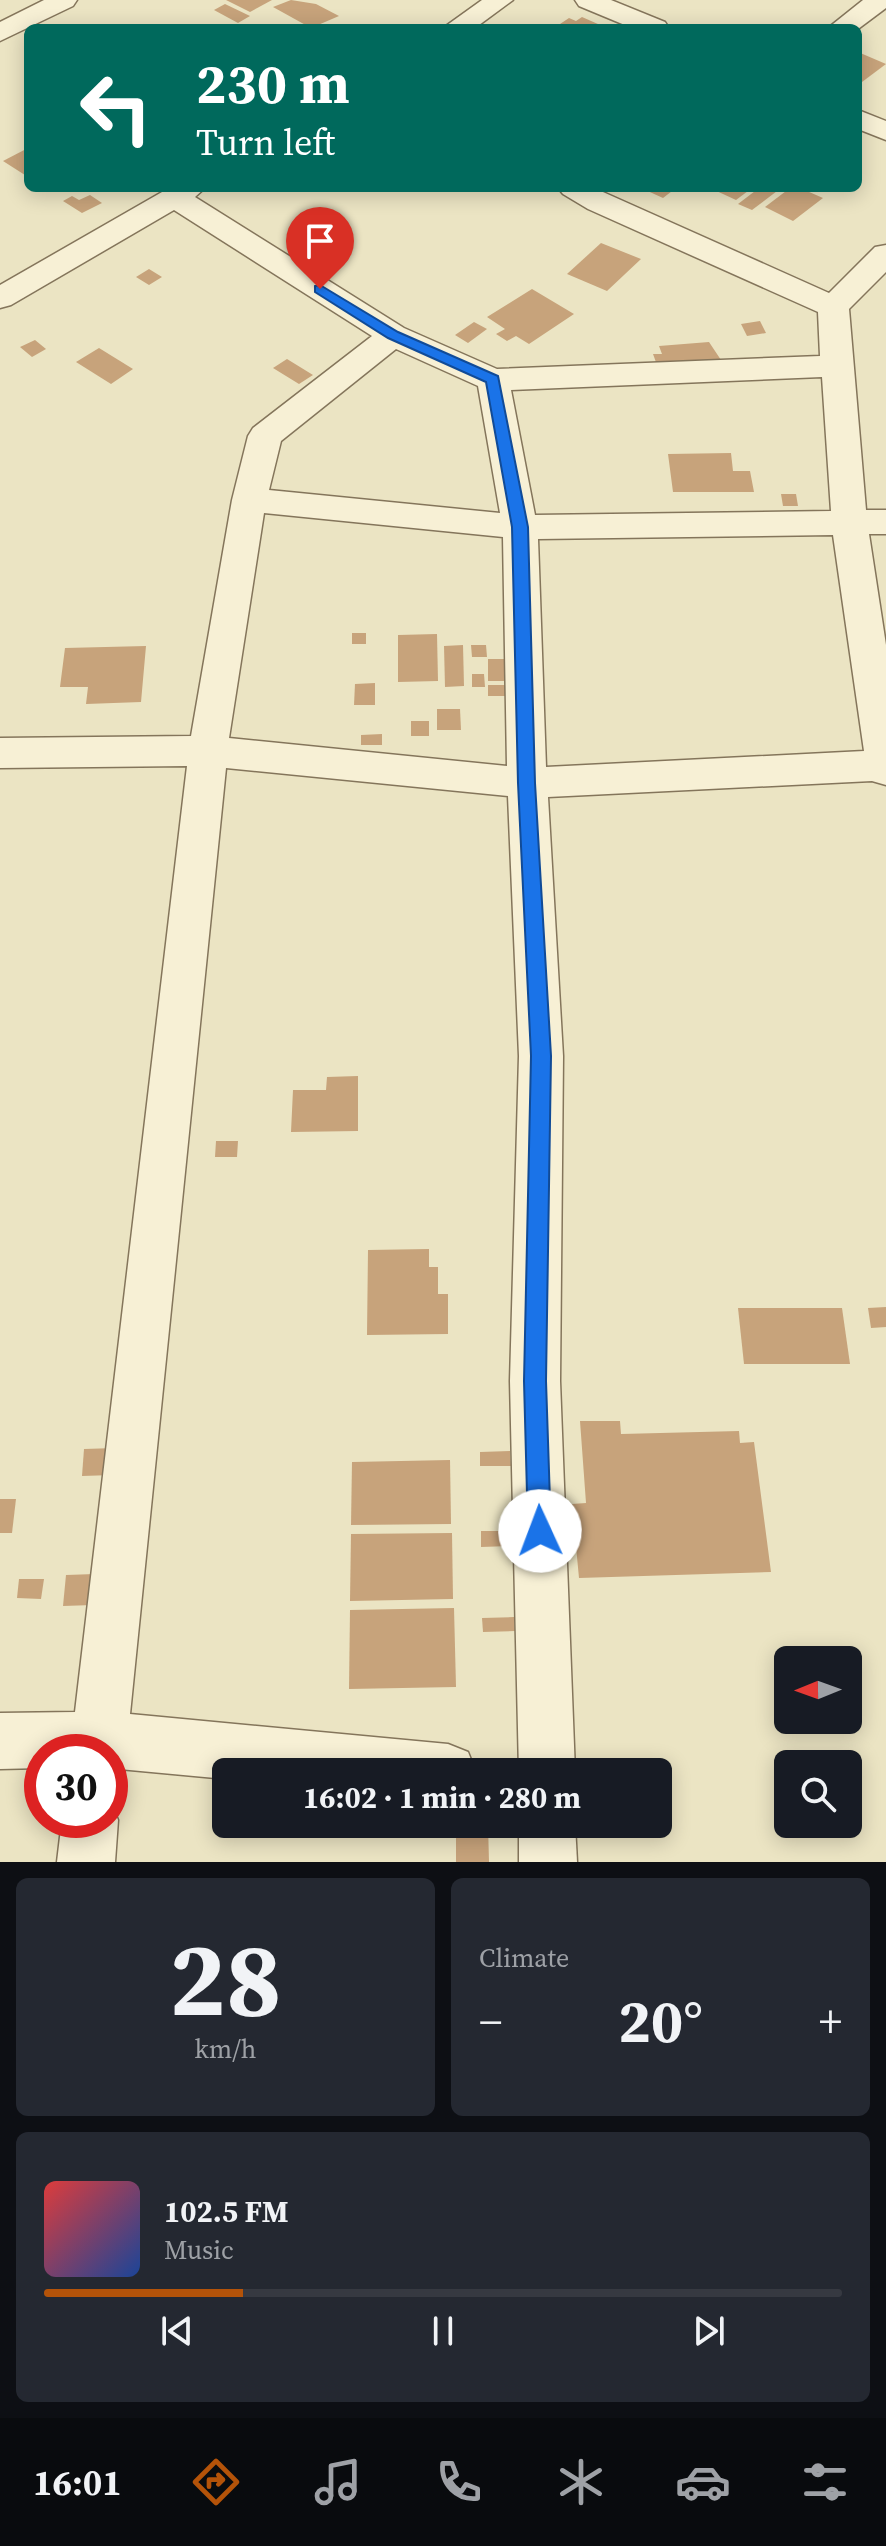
<!DOCTYPE html>
<html lang="en">
<head>
<meta charset="utf-8">
<style>
  :root { --surface:#171b24; --page:#242831; --text:#f1f3f6; --muted:#9ea1a6; --line:#363941; --accent:#b45309 }
  body { margin:0; font-family:"Source Serif 4",serif; background:var(--page); color:var(--text); height:100vh; display:flex; flex-direction:column; font-size:30px; white-space:nowrap }
  * { box-sizing:border-box; margin:0 }
  p { font-size:26px; color:var(--muted) }
  .icon { flex:none; width:44px; height:44px; fill:none; stroke:currentColor; stroke-width:2; stroke-linecap:round; stroke-linejoin:round }
  .map { position:relative; height:1862px; overflow:hidden }
  .drawer { display:flex; flex-direction:column; gap:16px; padding:16px; background:#0d0f14; flex:1 }
  .drawer>* { flex:none }
  .guide { position:absolute; left:24px; top:24px; width:838px; height:168px; border-radius:12px; box-shadow:0 4px 20px #0003; background:#00695c; color:#fff; overflow:hidden }
  .needle { width:52px; rotate:269deg }
  .tools { position:absolute; left:774px; top:1646px; display:grid; gap:16px }
  .tools a { display:grid; place-items:center; width:88px; height:88px; border-radius:12px; background:var(--surface); box-shadow:0 4px 20px #0003; font-size:40px }
  .speed { position:absolute; left:24px; top:1734px; display:flex; gap:16px; font-size:40px; font-weight:700; text-align:center }
  .speed>* { display:grid; place-content:center; width:104px; height:104px; border-radius:50%; background:var(--surface); box-shadow:0 4px 20px #0003; line-height:1 }
  .speed .limit { border:12px solid #d22; background:#fff; color:#111 }
  .pin { position:absolute; display:grid; place-items:center; width:68px; height:68px; color:#fff; margin:-82px -34px; border-radius:50% 50% 50% 0; rotate:-45deg; box-shadow:0 0 8px #0007 }
  .pin .icon { rotate:45deg }
  .me { position:absolute; width:88px; margin:-44px; rotate:358deg; stroke-linejoin:round; filter:drop-shadow(0 0 6px #0008) }
  .turn { display:flex; align-items:center; gap:28px; height:168px; padding:0 40px; font-size:36px }
  .turn .icon { width:104px; height:104px; stroke-width:2.5 }
  .turn b { display:block; font-size:56px; line-height:68px }
  .big { font-size:60px; font-weight:700; line-height:1.1 }
  .drawer .tile { flex:1; display:flex; flex-direction:column; justify-content:center; gap:12px; min-width:0; padding:0 28px; border-radius:12px; background:var(--page) }
  .drawer .dial { align-items:center; gap:0 }
  .dial b { font-size:104px; line-height:1 }
  .song { display:flex; align-items:center; gap:24px }
  .cover { width:96px; height:96px; border-radius:12px; background:linear-gradient(135deg,hsl(0 70% 55%),hsl(220 70% 35%)) }
  .played { height:8px; border-radius:4px; background:linear-gradient(90deg,var(--accent) 25%,var(--line) 25%) }
  .keys { display:flex; justify-content:space-around; direction:ltr }
  .heat { display:flex; justify-content:space-between; align-items:center; font-size:44px; direction:ltr }
  .drawer .tiles { flex:1; display:grid; gap:16px; grid-template-columns:1fr 1fr }
  .tile:last-child { grid-column:span 2 }
  .trip { position:absolute; left:212px; top:1758px; width:460px; height:80px; border-radius:12px; background:var(--surface); box-shadow:0 4px 20px #0003; font-weight:700; line-height:80px; text-align:center }
  .dock { display:flex; height:128px; justify-content:space-around; align-items:center; background:#090b0e; color:var(--muted) }
  .dock .icon { width:56px; height:56px }
  .dock .current { color:var(--accent) }
  .dock b { font-size:36px; color:var(--text) }
  .map>svg:first-child { display:block }
  .building { fill:#c7a37b }
  .lines { fill:none; stroke-linecap:round; stroke-linejoin:round }
  .street-casing { stroke:#84755b; stroke-width:3 }
  .street { fill:#f7f0d5; fill-rule:evenodd }
  .route { fill:#1a73e8; stroke:#114b97; stroke-width:2 }
</style>
</head>
<body>
<div class="map">
<svg width="886" height="1862" viewBox="0 0 886 1862">
  <rect width="100%" height="100%" fill="#ebe4c3"/>
  <!-- building -->
  <g class="building">
    <polygon points="226,0 272,0 250,12"/>
    <polygon points="291,0 316,4 339,16 311,28 273,7"/>
    <polygon points="225,4 250,16 238,23 214,10"/>
    <polygon points="582,17 607,28 554,28 569,18 576,21"/>
    <polygon points="858,52 886,64 858,85"/>
    <polygon points="28,148 28,177 3,161"/>
    <polygon points="641,188 676,188 663,198"/>
    <polygon points="710,188 752,188 736,200"/>
    <polygon points="759,188 781,188 752,210 738,204"/>
    <polygon points="790,188 800,188 823,198 793,221 765,207"/>
    <polygon points="90,195 102,203 82,213 63,201 72,196 79,200"/>
    <polygon points="601,243 641,259 607,291 567,274"/>
    <polygon points="149,269 162,277 149,285 136,277"/>
    <polygon points="532,289 574,314 529,344 516,336 507,341 496,334 505,329 487,317"/>
    <polygon points="760,321 766,333 747,336 741,324"/>
    <polygon points="474,322 487,329 468,343 455,335"/>
    <polygon points="35,340 46,349 32,357 20,347"/>
    <polygon points="709,342 721,360 657,365 653,354 662,354 659,346"/>
    <polygon points="99,348 133,369 111,384 76,362"/>
    <polygon points="287,359 313,375 299,384 273,368"/>
    <polygon points="731,453 733,471 750,471 754,492 673,492 668,454"/>
    <polygon points="781,494 796,494 798,506 783,506"/>
    <rect x="352" y="633" width="14" height="11"/>
    <polygon points="437,634 438,681 398,682 398,635"/>
    <polygon points="463,645 464,686 445,687 444,646"/>
    <polygon points="471,645 486,645 487,657 472,657"/>
    <polygon points="146,646 141,702 86,704 88,687 60,687 65,648"/>
    <polygon points="488,659 515,659 516,681 488,681"/>
    <polygon points="472,674 484,674 485,687 472,687"/>
    <polygon points="375,683 375,705 354,705 355,684"/>
    <polygon points="488,685 517,685 518,696 488,696"/>
    <polygon points="437,709 460,709 461,730 437,730"/>
    <rect x="411" y="721" width="18" height="15"/>
    <polygon points="382,734 382,745 361,745 361,735"/>
    <polygon points="358,1076 358,1131 291,1132 293,1090 326,1090 327,1077"/>
    <polygon points="216,1141 238,1141 237,1157 215,1157"/>
    <polygon points="429,1249 429,1267 438,1267 438,1294 448,1294 448,1334 367,1335 368,1250"/>
    <polygon points="886,1307 886,1327 871,1328 868,1308"/>
    <polygon points="738,1308 842,1308 850,1364 744,1364"/>
    <polygon points="580,1421 620,1421 621,1434 739,1431 740,1443 754,1442 771,1572 579,1578 572,1504 586,1503"/>
    <polygon points="115,1448 113,1475 82,1476 84,1449"/>
    <polygon points="510,1451 511,1466 480,1466 480,1452"/>
    <polygon points="450,1460 451,1524 351,1525 352,1462"/>
    <polygon points="0,1499 16,1499 12,1533 0,1533"/>
    <polygon points="481,1531 511,1531 512,1546 481,1547"/>
    <polygon points="452,1533 453,1599 350,1601 351,1534"/>
    <polygon points="95,1574 93,1605 63,1606 66,1575"/>
    <polygon points="19,1579 44,1579 41,1599 17,1598"/>
    <polygon points="454,1608 456,1687 349,1689 350,1610"/>
    <polygon points="514,1617 515,1631 483,1632 482,1618"/>
    <polygon points="456,1824 488,1824 489,1862 456,1862"/>
  </g>
  <g class="lines">
    <!-- street casing -->
    <g class="street-casing">
      <g id="street">
        <polygon points="44,0 77,0 73,6 0,41 0,22"/>
        <polygon points="482,0 513,0 475,28 443,28"/>
        <polygon points="575,0 611,0 665,22 669,28 632,28 579,6"/>
        <polygon points="863,0 886,0 886,8 858,29 828,28"/>
        <polygon points="858,110 886,121 886,140 858,129"/>
        <path d="M169,188H205L195,197L404,328L497,369L820,356L818,312L588,209L563,194L558,188H594L829,293L875,247L886,245V272L849,309L866,510H886V534H869L886,645V785L872,781L548,797L563,1056L560,1381L575,1772H519L510,1381L519,1056L508,796L226,768L130,1714L448,1744L468,1752L476,1772H226V1779L119,1769L110,1775V1752H42V1768L0,1769V1713L75,1712L187,766L0,768V738L191,736L232,500L248,436L253,428L372,336L174,210L11,305L0,308V285ZM396,349L478,386L500,513L269,490L281,441ZM822,377L831,511L535,515L511,390ZM264,513L503,537L507,766L229,738ZM833,535L864,751L546,767L538,539Z"/>
        <polygon points="110,1800 118,1820 115,1862 57,1862 62,1820 110,1820"/>
        <polygon points="519,1824 575,1824 577,1862 519,1862"/>
      </g>
    </g>
    <!-- street -->
    <use href="#street" class="street"/>
  </g>
  <!-- route -->
  <polygon class="route" points="320,285 398,332 498,376 528,527 535,783 551,1056 546,1381 551,1531 548,1539 540,1542 532,1539 528,1531 524,1381 531,1056 518,783 512,527 486,382 388,338 315,292 315,286"/>
</svg>
<div class="tools">
<a><svg class="needle" viewBox="-14 -14 28 28"><path d="M0-13l5 13h-10z" fill="#e53935"/><path d="M0 13l5-13h-10z" fill="#9ea1a6"/></svg></a>
<a><svg class="icon" aria-label="search" viewBox="0 0 24 24"><circle cx="10" cy="10" r="6"/><path d="M15 15l6 6"/></svg></a>
</div>
<div class="speed"><div class="limit">30</div></div>
<div class="pin" style="left:320px;top:289px;background:#d93025"><svg class="icon" aria-label="arrive" viewBox="0 0 24 24"><path d="M6 21V4h12l-3 4 3 4H6"/></svg></div>
<svg class="me" style="left:540px;top:1531px" viewBox="-20 -20 40 40"><circle r="19" fill="#fff"/><path d="M0-13L10 11 0 6-10 11z" fill="#1a73e8"/></svg>
<div class="trip">16:02 · 1 min · 280 m</div>
<div class="guide">
<div class="turn"><svg class="icon" aria-label="left" viewBox="0 0 24 24"><path d="M17 20v-9H6M10 6l-5 5 5 5"/></svg><div><b>230 m</b>Turn left</div></div>
</div>
</div>
<section class="drawer">
<div class="tiles">
<div class="tile dial"><b>28</b><p>km/h</p></div>
<div class="tile"><p>Climate</p>
<div class="heat"><a>−</a><b class="big">20°</b><a>+</a></div>
</div>
<div class="tile">
<div class="song"><i class="cover"></i><div><b>102.5 FM</b><p>Music</p></div></div>
<div class="played"></div>
<div class="keys"><svg class="icon" aria-label="previous" viewBox="0 0 24 24"><path d="M18 5L8 12l10 7zM5 5v14"/></svg><svg class="icon" aria-label="pause" viewBox="0 0 24 24"><path d="M8 5v14M16 5v14"/></svg><svg class="icon" aria-label="next" viewBox="0 0 24 24"><path d="M6 5l10 7-10 7zM19 5v14"/></svg></div>
</div>
</div>
</section>
<nav class="dock">
<b>16:01</b>
<svg class="icon current" aria-label="directions" viewBox="0 0 24 24"><path d="M12 3l9 9-9 9-9-9zM9 14v-3h6M13 9l2 2-2 2"/></svg>
<svg class="icon" aria-label="music" viewBox="0 0 24 24"><path d="M9 18V5l10-2v13"/><circle cx="6" cy="18" r="3"/><circle cx="16" cy="16" r="3"/></svg>
<svg class="icon" aria-label="phone" viewBox="0 0 24 24"><path d="M5 4h4l2 5-3 2q2 4 5 5l2-3 5 2v4C11 20 4 13 5 4z"/></svg>
<svg class="icon" aria-label="climate" viewBox="0 0 24 24"><path d="M12 3v18M4 7l16 10M4 17L20 7"/></svg>
<svg class="icon" aria-label="car" viewBox="0 0 24 24"><path d="M5 17H2v-5l4-1 3-4h7l3 4 3 1v5h-3M9 17h6M6 11h13"/><circle cx="7" cy="17" r="2"/><circle cx="17" cy="17" r="2"/></svg>
<svg class="icon" aria-label="filters" viewBox="0 0 24 24"><path d="M4 7h16M4 17h16"/><circle cx="9" cy="7" r="2"/><circle cx="15" cy="17" r="2"/></svg>
</nav>
</body>
</html>
